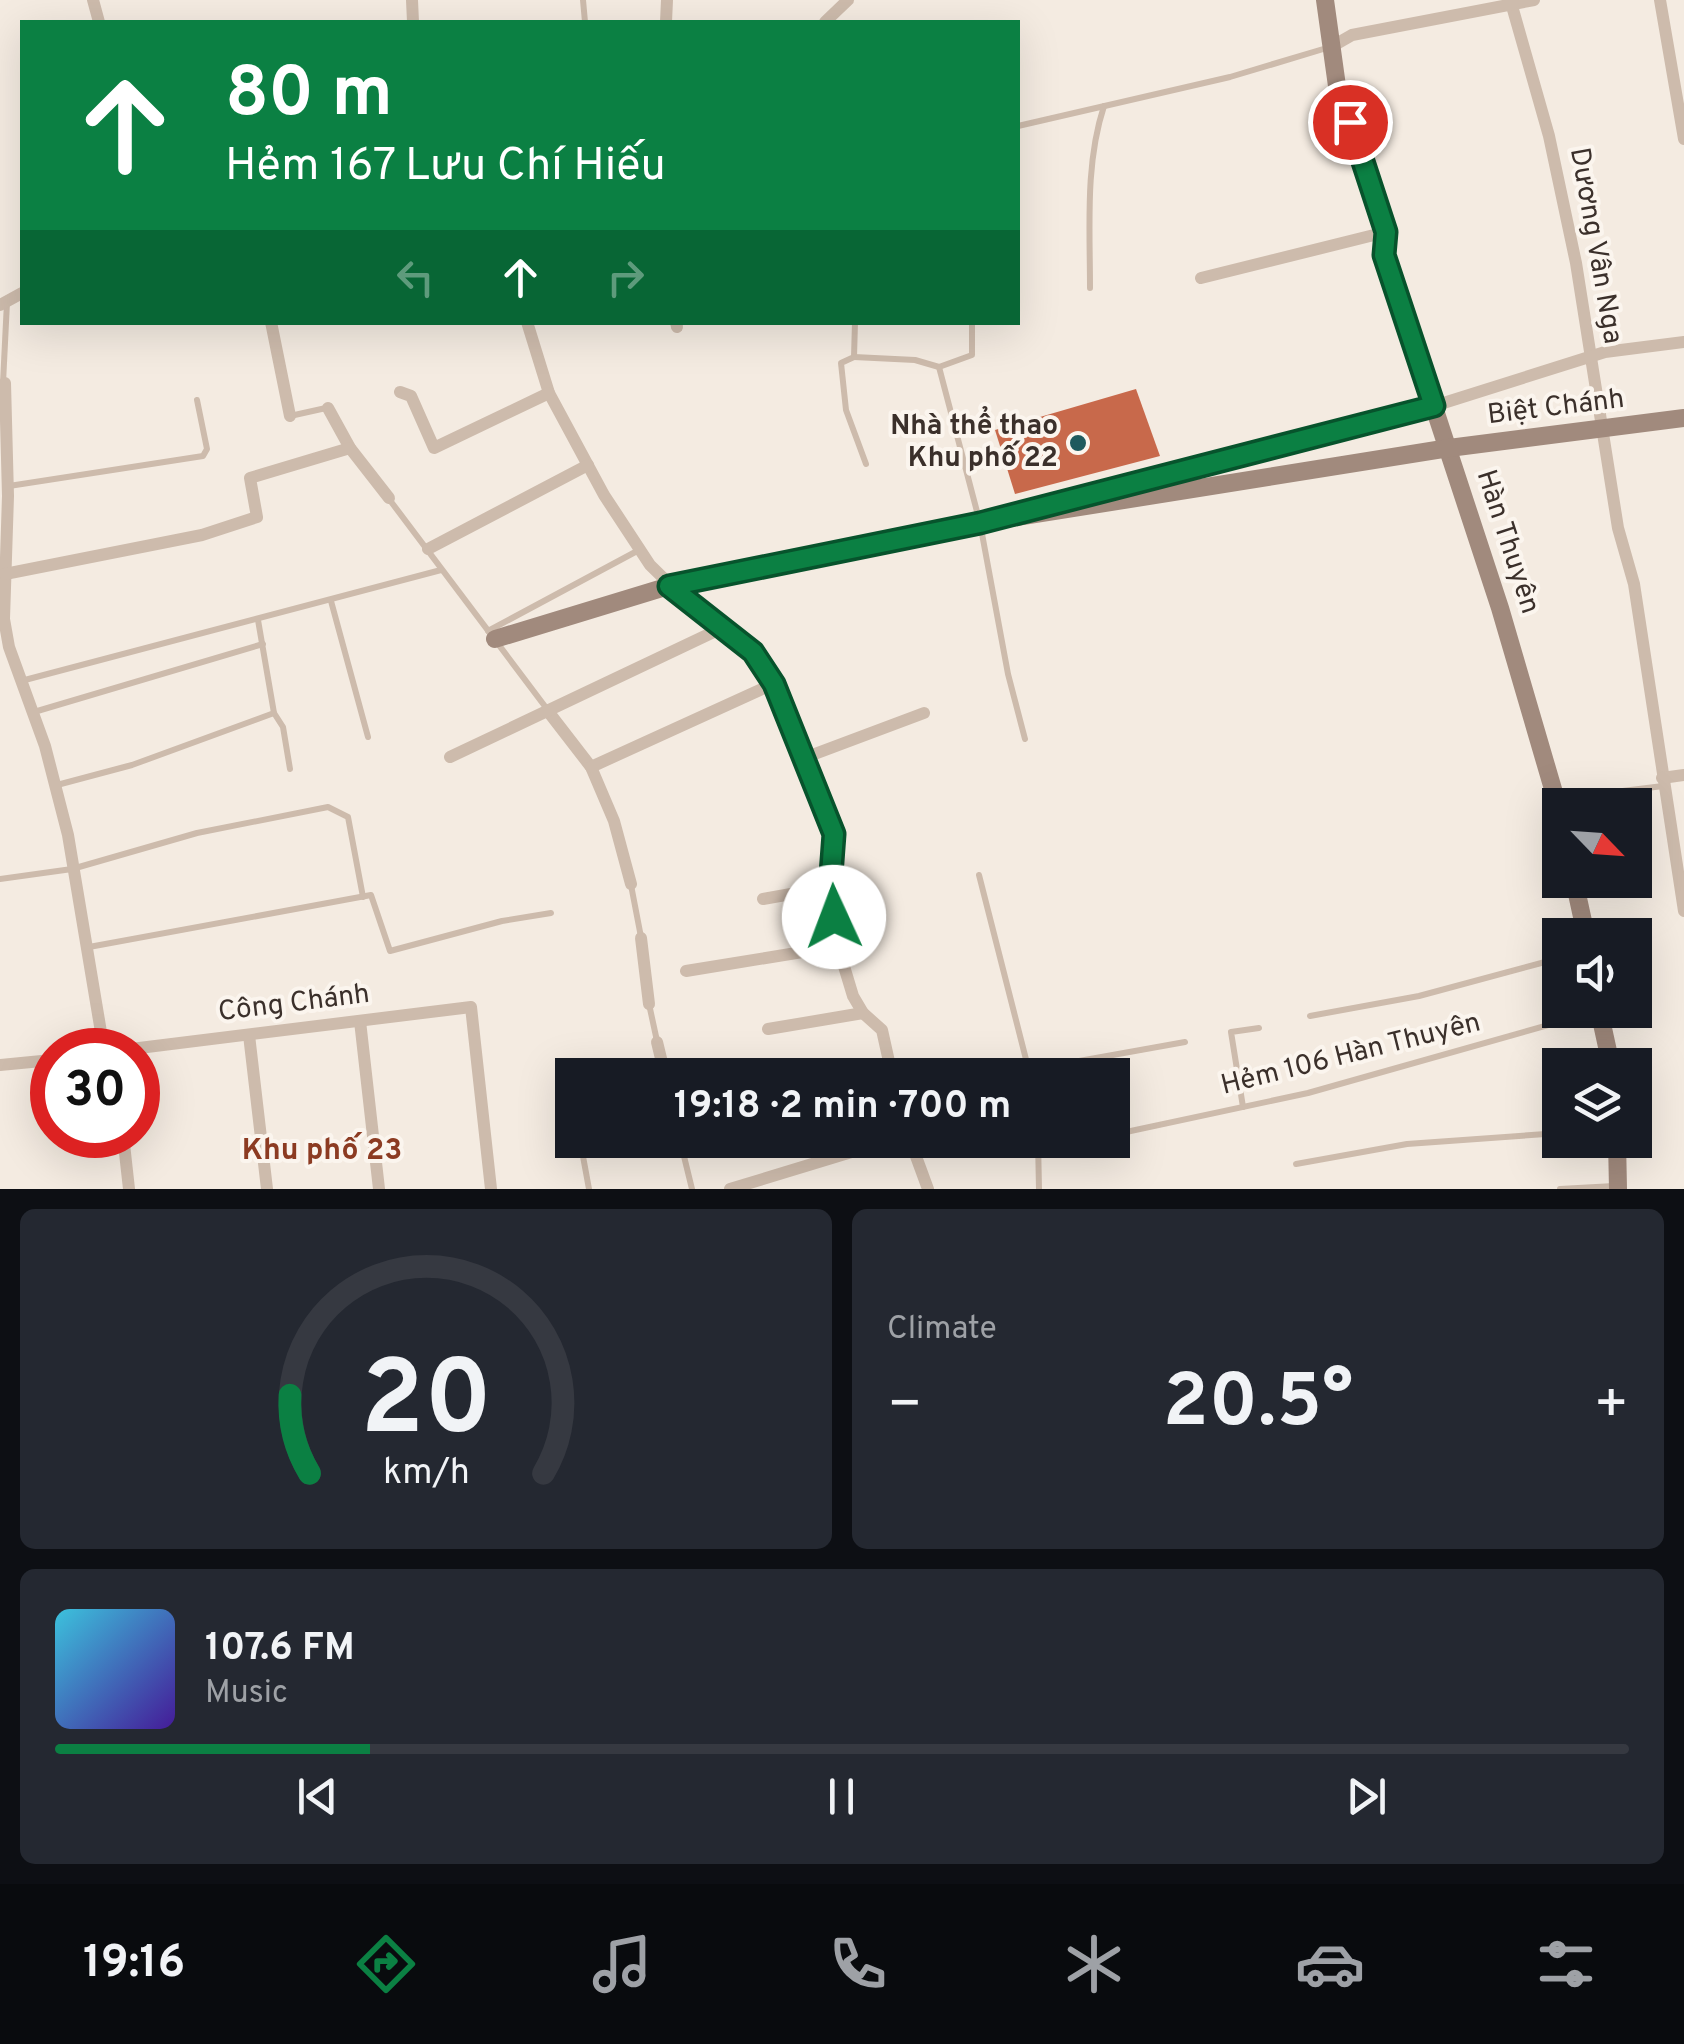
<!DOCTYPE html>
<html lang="en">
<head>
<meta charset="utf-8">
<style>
  :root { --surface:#171b24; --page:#242831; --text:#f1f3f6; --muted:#9ea1a6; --line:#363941; --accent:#0b8043 }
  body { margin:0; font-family:Overpass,sans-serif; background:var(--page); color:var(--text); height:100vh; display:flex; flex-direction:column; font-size:38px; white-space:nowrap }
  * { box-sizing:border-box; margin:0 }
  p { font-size:32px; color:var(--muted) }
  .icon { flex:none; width:55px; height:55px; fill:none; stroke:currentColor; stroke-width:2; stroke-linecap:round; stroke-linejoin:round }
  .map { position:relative; height:1189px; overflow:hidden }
  .drawer { display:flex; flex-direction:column; gap:20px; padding:20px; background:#0d0f14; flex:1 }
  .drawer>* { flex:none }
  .top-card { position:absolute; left:20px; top:20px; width:1000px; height:305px; border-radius:0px; box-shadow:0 10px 40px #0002; background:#0b8043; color:#fff; overflow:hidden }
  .needle { width:65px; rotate:115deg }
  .tools { position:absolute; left:1542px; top:788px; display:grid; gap:20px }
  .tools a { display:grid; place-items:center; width:110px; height:110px; border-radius:0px; background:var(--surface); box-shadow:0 10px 40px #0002; font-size:50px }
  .speed { position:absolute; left:30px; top:1028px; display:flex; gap:20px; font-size:50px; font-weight:700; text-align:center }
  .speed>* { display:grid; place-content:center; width:130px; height:130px; border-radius:50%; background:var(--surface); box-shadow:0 10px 40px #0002; line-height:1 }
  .speed .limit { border:15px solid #d22; background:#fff; color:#111 }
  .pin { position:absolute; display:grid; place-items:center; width:85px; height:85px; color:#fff; margin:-42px; border:5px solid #fff; border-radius:50%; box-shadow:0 2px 10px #0007 }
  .me { position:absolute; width:110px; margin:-55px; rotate:358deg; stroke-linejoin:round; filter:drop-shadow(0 0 8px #0008) }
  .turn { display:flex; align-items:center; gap:35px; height:210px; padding:0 40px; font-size:45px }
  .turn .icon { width:130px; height:130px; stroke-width:2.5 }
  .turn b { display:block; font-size:70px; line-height:85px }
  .lanes { display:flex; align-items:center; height:95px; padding:0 40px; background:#0003; justify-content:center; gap:50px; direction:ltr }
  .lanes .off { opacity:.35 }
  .big { font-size:75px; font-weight:700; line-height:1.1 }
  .drawer .card { flex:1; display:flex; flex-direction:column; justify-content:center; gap:15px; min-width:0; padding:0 35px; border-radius:15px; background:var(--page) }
  .drawer .dial { align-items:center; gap:0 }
  .dial svg { height:260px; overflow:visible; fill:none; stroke:var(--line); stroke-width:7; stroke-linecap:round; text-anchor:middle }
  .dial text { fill:var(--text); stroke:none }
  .song { display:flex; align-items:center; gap:30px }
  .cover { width:120px; height:120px; border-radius:15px; background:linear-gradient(135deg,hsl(190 70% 55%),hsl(260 70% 35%)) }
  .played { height:10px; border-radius:5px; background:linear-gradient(90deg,var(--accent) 20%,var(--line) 20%) }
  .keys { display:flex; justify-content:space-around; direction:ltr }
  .heat { display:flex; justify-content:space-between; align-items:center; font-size:55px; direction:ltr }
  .drawer .tiles { flex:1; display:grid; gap:20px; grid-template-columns:1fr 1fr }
  .card:last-child { grid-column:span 2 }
  .trip { position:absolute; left:555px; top:1058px; width:575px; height:100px; border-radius:0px; background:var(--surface); box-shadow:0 10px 40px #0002; font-weight:700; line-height:100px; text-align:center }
  .menu { display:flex; height:160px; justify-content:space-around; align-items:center; background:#090b0e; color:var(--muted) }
  .menu .icon { width:70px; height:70px }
  .menu .current { color:var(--accent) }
  .menu b { font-size:45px; color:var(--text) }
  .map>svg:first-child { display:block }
  .building { fill:#c8694b }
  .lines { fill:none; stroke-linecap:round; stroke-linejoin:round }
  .lane { stroke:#cdbbac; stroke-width:6 }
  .street { stroke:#cdbbac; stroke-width:12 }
  .secondary { stroke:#a18a7d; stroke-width:18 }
  .route-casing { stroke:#07532c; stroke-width:25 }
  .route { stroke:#0b8043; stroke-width:18 }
  .poi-dot { fill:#1f5a5e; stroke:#fbf5ee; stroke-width:4 }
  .labels { text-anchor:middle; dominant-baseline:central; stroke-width:8; stroke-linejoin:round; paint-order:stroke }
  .street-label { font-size:28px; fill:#3b302b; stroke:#fbf5ee }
  .poi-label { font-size:28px; font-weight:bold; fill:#3b302b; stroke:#fbf5ee; text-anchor:end }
  .neighbourhood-label { font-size:30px; font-weight:bold; fill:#8c3b22; stroke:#fbf5ee }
</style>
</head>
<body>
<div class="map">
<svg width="1684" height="1189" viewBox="0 0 1684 1189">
  <rect width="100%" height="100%" fill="#f4ebe1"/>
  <!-- building -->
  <polygon class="building" points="1136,389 1160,456 1015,494 995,430"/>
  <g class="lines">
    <!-- lane -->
    <g class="lane">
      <polyline points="583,0 585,22"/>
      <polyline points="1018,126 1230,77 1330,47"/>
      <path d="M1090,288C1090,227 1085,164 1104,106"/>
      <polyline points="855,322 854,357 841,363 846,410 866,464"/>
      <polyline points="854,357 915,360 939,367 972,355 972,322"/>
      <polyline points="939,367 980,523 1008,674 1025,739"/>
      <polyline points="3,383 7,302"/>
      <polyline points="290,416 326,408"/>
      <polyline points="9,486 203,456 207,449 197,400"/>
      <polyline points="389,499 547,709"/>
      <polyline points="1049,504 1429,407"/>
      <polyline points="331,601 368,737"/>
      <polyline points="258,620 274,713 283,727 290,769"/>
      <polyline points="488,631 639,550"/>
      <polyline points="21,681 441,570"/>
      <polyline points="34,712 263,644"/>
      <polyline points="57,785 132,765 274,713"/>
      <polyline points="1558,799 1663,786"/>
      <polyline points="979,875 1030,1075"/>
      <polyline points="0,879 72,869 197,833 328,807 348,817 363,897"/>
      <polyline points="631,885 641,937"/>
      <polyline points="89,947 371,895 390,951 502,921 551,913"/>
      <polyline points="649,1004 657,1041"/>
      <polyline points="1310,1016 1419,996 1560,958"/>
      <polyline points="1029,1070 1185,1042"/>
      <polyline points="568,1071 572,1096"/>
      <polyline points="1243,1107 1231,1032 1259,1028"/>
      <polyline points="1112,1135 1308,1093 1598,1011"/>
      <polyline points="580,1140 589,1189"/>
      <polyline points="680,1140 692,1189"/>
      <polyline points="1038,1140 1039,1189"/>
      <polyline points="1038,1149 1091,1140"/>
      <polyline points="1296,1164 1407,1144 1560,1133"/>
      <polyline points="1560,1189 1614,1186"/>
    </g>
    <!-- street -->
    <g class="street">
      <polyline points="93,0 99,22"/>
      <polyline points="412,0 413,22"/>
      <polyline points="1660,0 1684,139"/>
      <polyline points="1512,6 1549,136 1576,263 1618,528 1634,584 1684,911"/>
      <polyline points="666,22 667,0"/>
      <polyline points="825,22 848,0"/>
      <polyline points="1331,47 1352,35 1534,0"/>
      <polyline points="1201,278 1386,232"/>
      <polyline points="0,305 22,293"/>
      <polyline points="271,322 290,416"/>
      <polyline points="527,322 549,393 604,495 650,565 699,613 753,652 773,684 834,833 830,887 840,953 853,996 863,1013 882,1030 892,1075"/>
      <polyline points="676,322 677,327"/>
      <polyline points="5,383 8,496 4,619 9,647 45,746 68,835 104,1050"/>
      <polyline points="400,392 411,396 434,448 549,393"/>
      <polyline points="1434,406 1605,352 1684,342"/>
      <polyline points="328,408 350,448 389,498"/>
      <polyline points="428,549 588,465"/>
      <polyline points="5,574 202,535 257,517 250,478 350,448"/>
      <polyline points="547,710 591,767 614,821 631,884"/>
      <polyline points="450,757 722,628"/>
      <polyline points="804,758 924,713"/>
      <polyline points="591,767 773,684"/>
      <polyline points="1662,778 1684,775"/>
      <polyline points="763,899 830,887"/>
      <polyline points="641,938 649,1004"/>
      <polyline points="686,971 839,946"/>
      <polyline points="360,1021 379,1189"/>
      <polyline points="768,1029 863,1013"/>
      <polyline points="249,1035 267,1189"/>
      <polyline points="657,1042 665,1075"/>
      <polyline points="123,1050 471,1007 491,1189"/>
      <polyline points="0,1065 52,1060"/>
      <polyline points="123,1135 129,1189"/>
      <polyline points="910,1140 928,1189"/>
      <polyline points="730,1189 891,1140"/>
    </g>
    <!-- secondary -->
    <g class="secondary">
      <polyline points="1325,0 1337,86 1386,232 1384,255 1500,608 1560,813"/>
      <polyline points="495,639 669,586 980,523 1449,448 1684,418"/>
      <polyline points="1574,880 1586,935"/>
      <polyline points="1599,1010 1611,1065"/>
      <polyline points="1617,1140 1618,1189"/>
    </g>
  </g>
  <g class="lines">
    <!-- route casing -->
    <g class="route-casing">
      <polyline id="route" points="834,917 830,888 834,834 774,684 753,652 669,586 980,523 1434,406 1384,255 1386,232 1350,122"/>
    </g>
    <!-- route -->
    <use href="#route" class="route"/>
  </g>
  <!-- markers -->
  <circle class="poi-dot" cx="1078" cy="443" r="10"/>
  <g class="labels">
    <!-- street labels -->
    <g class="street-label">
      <text transform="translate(1595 246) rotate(80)">Dương Vân Nga</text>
      <text transform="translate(1556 408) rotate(-7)">Biệt Chánh</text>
      <text transform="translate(1507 542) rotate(72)">Hàn Thuyên</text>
      <text transform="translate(294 1004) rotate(-7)">Công Chánh</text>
      <text transform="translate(1351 1055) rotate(-14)">Hẻm 106 Hàn Thuyên</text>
    </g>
    <!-- poi labels -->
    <g class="poi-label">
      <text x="1058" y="427">Nhà thể thao<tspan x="1058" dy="32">Khu phố 22</tspan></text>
    </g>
    <!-- neighbourhood labels -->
    <g class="neighbourhood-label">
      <text x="322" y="1151">Khu phố 23</text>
    </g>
  </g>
</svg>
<div class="tools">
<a><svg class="needle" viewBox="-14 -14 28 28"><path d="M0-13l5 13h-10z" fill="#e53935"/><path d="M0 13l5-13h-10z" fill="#9ea1a6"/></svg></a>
<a><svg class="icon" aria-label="sound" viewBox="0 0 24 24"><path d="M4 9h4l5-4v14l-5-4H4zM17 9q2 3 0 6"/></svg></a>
<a><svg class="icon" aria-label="layers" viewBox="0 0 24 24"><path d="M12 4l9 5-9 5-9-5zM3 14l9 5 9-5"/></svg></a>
</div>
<div class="speed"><div class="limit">30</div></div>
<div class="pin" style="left:1350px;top:122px;background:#d93025"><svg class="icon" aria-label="arrive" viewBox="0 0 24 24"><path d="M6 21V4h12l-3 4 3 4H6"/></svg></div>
<svg class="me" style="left:834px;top:917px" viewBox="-20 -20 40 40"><circle r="19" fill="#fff"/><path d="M0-13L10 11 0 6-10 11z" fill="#0b8043"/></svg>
<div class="trip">19:18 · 2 min · 700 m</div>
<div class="top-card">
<div class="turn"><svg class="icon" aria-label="ahead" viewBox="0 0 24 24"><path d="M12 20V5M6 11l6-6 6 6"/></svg><div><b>80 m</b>Hẻm 167 Lưu Chí Hiếu</div></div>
<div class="lanes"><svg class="icon off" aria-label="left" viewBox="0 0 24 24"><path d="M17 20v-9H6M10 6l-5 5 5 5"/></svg><svg class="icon" aria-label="ahead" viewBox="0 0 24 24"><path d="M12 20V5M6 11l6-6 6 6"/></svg><svg class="icon off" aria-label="right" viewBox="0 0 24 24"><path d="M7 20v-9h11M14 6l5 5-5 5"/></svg></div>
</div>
</div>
<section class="drawer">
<div class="tiles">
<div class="card dial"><svg viewBox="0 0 100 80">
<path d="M14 69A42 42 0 1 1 86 69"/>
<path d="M14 69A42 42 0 0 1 8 45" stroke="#0b8043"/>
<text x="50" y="56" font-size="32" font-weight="700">20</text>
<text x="50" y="72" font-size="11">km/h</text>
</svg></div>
<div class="card"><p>Climate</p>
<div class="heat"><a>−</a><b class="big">20.5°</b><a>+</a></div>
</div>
<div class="card">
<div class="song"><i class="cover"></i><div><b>107.6 FM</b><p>Music</p></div></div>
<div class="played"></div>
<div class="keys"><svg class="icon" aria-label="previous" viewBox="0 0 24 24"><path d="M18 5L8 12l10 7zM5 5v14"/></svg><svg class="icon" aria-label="pause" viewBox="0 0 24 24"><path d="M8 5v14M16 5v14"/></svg><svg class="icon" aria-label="next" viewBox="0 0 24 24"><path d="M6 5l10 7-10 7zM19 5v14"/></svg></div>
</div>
</div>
</section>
<nav class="menu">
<b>19:16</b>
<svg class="icon current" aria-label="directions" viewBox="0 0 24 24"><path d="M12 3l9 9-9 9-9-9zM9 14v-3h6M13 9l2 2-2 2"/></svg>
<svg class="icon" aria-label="music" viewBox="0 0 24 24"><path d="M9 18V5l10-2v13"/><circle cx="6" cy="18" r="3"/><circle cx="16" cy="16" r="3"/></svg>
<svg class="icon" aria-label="phone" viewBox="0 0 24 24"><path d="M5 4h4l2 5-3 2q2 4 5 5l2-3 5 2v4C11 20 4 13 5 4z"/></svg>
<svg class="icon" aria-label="climate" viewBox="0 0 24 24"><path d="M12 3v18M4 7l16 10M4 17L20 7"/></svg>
<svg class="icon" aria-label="car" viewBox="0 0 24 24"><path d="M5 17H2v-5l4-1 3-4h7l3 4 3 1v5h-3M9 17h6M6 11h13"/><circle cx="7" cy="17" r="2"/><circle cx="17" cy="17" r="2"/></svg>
<svg class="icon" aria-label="filters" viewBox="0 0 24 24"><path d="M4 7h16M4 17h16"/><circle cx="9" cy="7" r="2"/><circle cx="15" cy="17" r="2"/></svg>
</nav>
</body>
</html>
